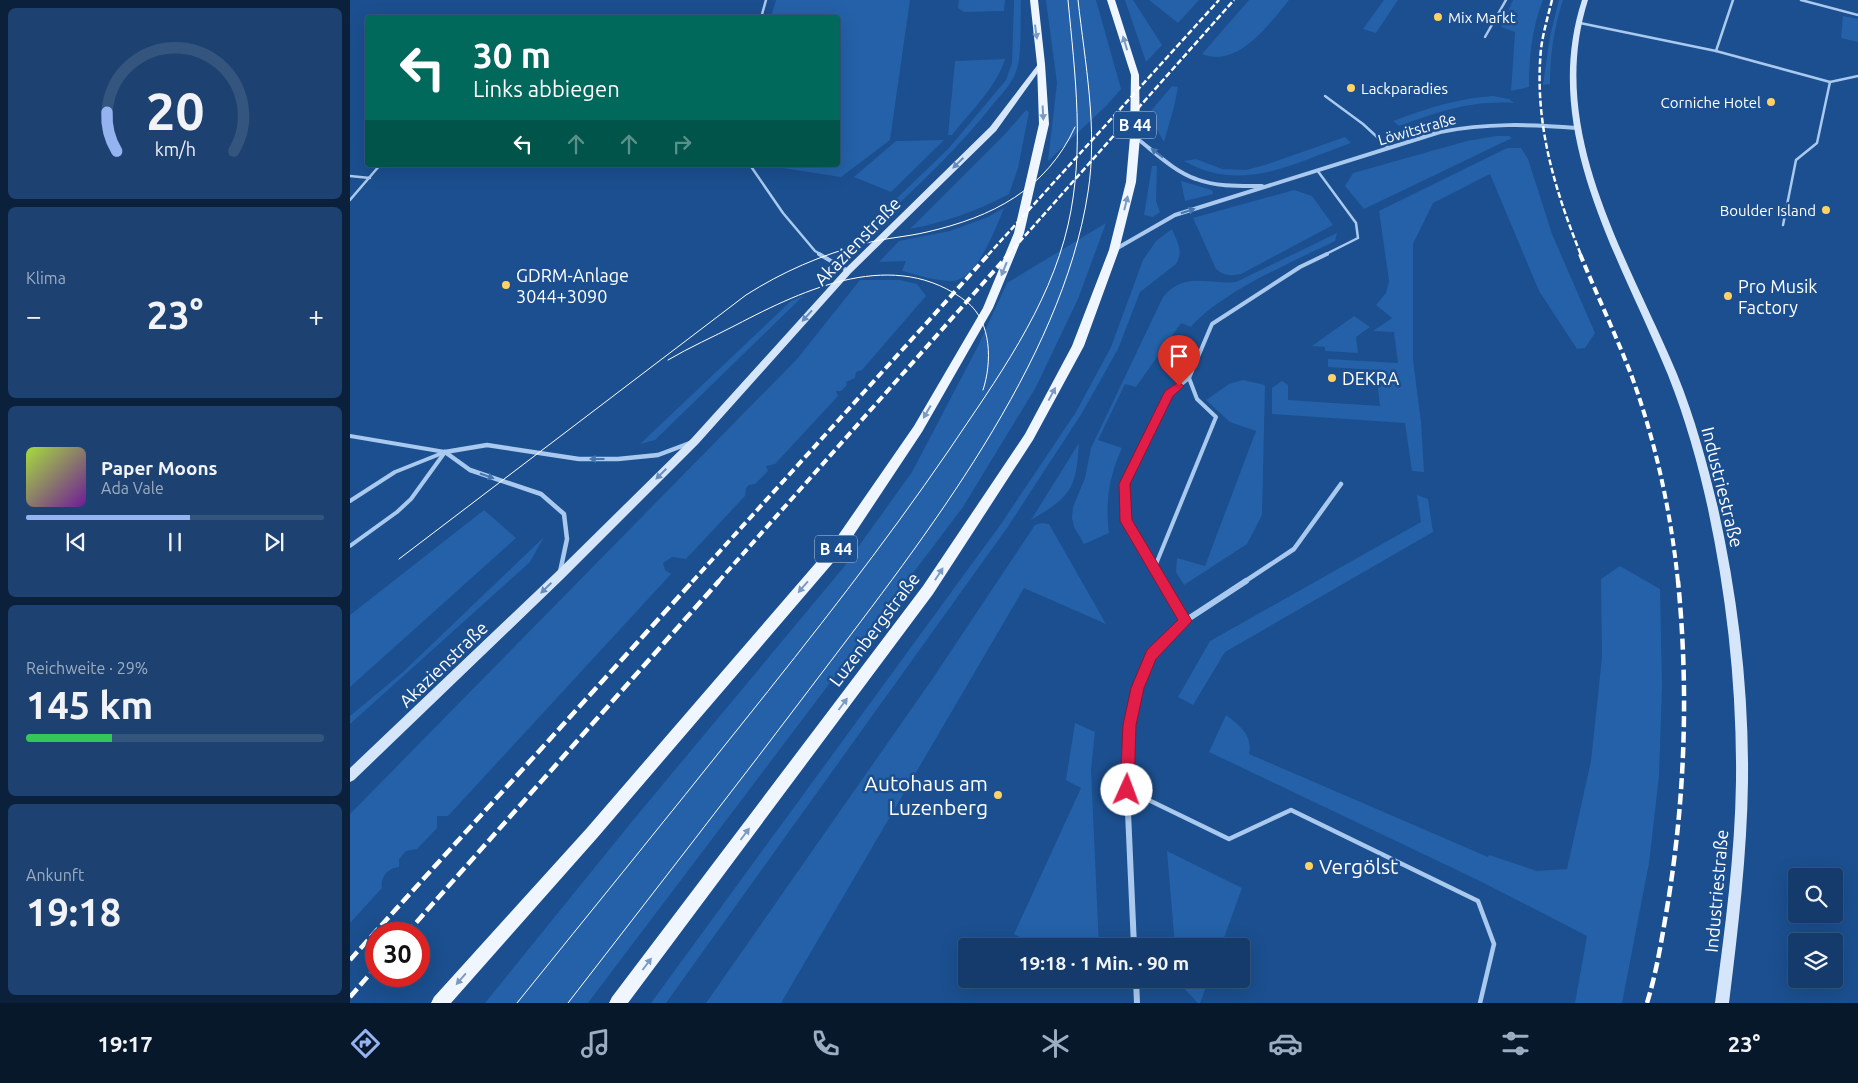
<!DOCTYPE html>
<html lang="de">
<head>
<meta charset="utf-8">
<style>
  :root { --surface:#143b6b; --page:#1d4271; --text:#f1f3f6; --muted:#9dadc1; --line:#33557e; --accent:#95b2f1 }
  body { margin:0; font-family:Ubuntu,sans-serif; background:var(--page); color:var(--text); height:100vh; display:flex; flex-direction:column; font-size:19px; white-space:nowrap }
  * { box-sizing:border-box; margin:0 }
  p { font-size:16px; color:var(--muted) }
  .icon { flex:none; width:28px; height:28px; fill:none; stroke:currentColor; stroke-width:2; stroke-linecap:round; stroke-linejoin:round }
  .map { position:relative; flex:1; overflow:hidden }
  .sheet { display:flex; flex-direction:column; gap:8px; padding:8px; background:#0b203b; width:350px }
  .sheet>* { flex:none }
  .banner { position:absolute; left:15px; top:15px; width:475px; height:152px; border-radius:5px; box-shadow:0 5px 20px #0002,0 0 0 1px var(--line); background:#00695c; color:#fff; overflow:hidden }
  .fabs { position:absolute; left:1438px; top:868px; display:grid; gap:10px }
  .fabs a { display:grid; place-items:center; width:55px; height:55px; border-radius:5px; background:var(--surface); box-shadow:0 5px 20px #0002,0 0 0 1px var(--line); font-size:25px }
  .speed { position:absolute; left:15px; top:922px; display:flex; gap:10px; font-size:25px; font-weight:700; text-align:center }
  .speed>* { display:grid; place-content:center; width:65px; height:65px; border-radius:50%; background:var(--surface); box-shadow:0 5px 20px #0002,0 0 0 1px var(--line); line-height:1 }
  .speed .limit { border:8px solid #d22; background:#fff; color:#111 }
  .pin { position:absolute; display:grid; place-items:center; width:42px; height:42px; color:#fff; margin:-51px -21px; border-radius:50% 50% 50% 0; rotate:-45deg; box-shadow:0 0 5px #0007 }
  .pin .icon { rotate:45deg }
  .me { position:absolute; width:55px; margin:-28px; rotate:2deg; stroke-linejoin:round; filter:drop-shadow(0 0 4px #0008) }
  .turn { display:flex; align-items:center; gap:18px; height:105px; padding:0 25px; font-size:22px }
  .turn .icon { width:65px; height:65px; stroke-width:2.5 }
  .turn b { display:block; font-size:35px; line-height:42px }
  .lanes { display:flex; align-items:center; height:48px; padding:0 25px; background:#0003; justify-content:center; gap:25px; direction:ltr }
  .lanes .off { opacity:.35 }
  .big { font-size:38px; font-weight:600; line-height:1.1 }
  .sheet .card { flex:1; display:flex; flex-direction:column; justify-content:center; gap:8px; min-width:0; padding:0 18px; border-radius:8px; background:var(--page) }
  .sheet .dial { align-items:center; gap:0 }
  .dial svg { height:130px; overflow:visible; fill:none; stroke:var(--line); stroke-width:7; stroke-linecap:round; text-anchor:middle }
  .dial text { fill:var(--text); stroke:none }
  .song { display:flex; align-items:center; gap:15px }
  .cover { width:60px; height:60px; border-radius:8px; background:linear-gradient(135deg,hsl(80 70% 55%),hsl(280 70% 35%)) }
  .played { height:5px; border-radius:2px; background:linear-gradient(90deg,var(--accent) 55%,var(--line) 55%) }
  .keys { display:flex; justify-content:space-around; direction:ltr }
  .heat { display:flex; justify-content:space-between; align-items:center; font-size:28px; direction:ltr }
  .charge { height:8px; border-radius:4px; background:linear-gradient(90deg,#34c759 29%,var(--line) 0) }
  .trip { position:absolute; left:608px; top:938px; width:292px; height:50px; border-radius:5px; background:var(--surface); box-shadow:0 5px 20px #0002,0 0 0 1px var(--line); font-weight:600; line-height:50px; text-align:center }
  .dock { display:flex; height:80px; justify-content:space-around; align-items:center; background:#08182b; color:var(--muted) }
  .dock .icon { width:35px; height:35px }
  .dock .selected { color:var(--accent) }
  .dock b { font-size:22px; color:var(--text) }
  main { display:flex; flex:1; min-height:0 }
  .map>svg:first-child { display:block }
  .green { fill:#2461a8 }
  .lines { fill:none; stroke-linecap:round; stroke-linejoin:round }
  .lane-far2 { stroke:#a9c9ee; stroke-width:2.5 }
  .lane-far1 { stroke:#a9c9ee; stroke-width:4 }
  .lane { stroke:#a9c9ee; stroke-width:4.5 }
  .street-far2 { stroke:#a9c9ee; stroke-width:4 }
  .street-far1 { stroke:#a9c9ee; stroke-width:4.5 }
  .street { stroke:#a9c9ee; stroke-width:6 }
  .secondary { fill:#d6e6fa; fill-rule:evenodd }
  .primary { fill:#f0f6ff; fill-rule:evenodd }
  .tram { stroke:#fff; stroke-width:1 }
  .rail-far2 { stroke:#fff; stroke-width:2.5; stroke-dasharray:6 2.5; stroke-linecap:butt }
  .rail-far1 { stroke:#fff; stroke-width:4; stroke-dasharray:8 4; stroke-linecap:butt }
  .rail { stroke:#fff; stroke-width:4.5; stroke-dasharray:11 4.5; stroke-linecap:butt }
  .oneway { fill:#7b9ac1 }
  .oneway2 { fill:#4674ac }
  .oneway3 { fill:#668bba }
  .route { fill:#e11d48; stroke:#92132f }
  .poi-dot { fill:#ffd166; stroke:#1b4f8f; stroke-width:2 }
  .labels { text-anchor:middle; dominant-baseline:central; stroke-width:5; stroke-linejoin:round; paint-order:stroke }
  .far-poi-label { font-size:15px; fill:#fff; stroke:#1b4f8f; text-anchor:start }
  .far-street-label { font-size:15px; fill:#fff; stroke:#1b4f8f }
  .shield { fill:#1b4f8f; stroke:#bbcadd; stroke-width:1 }
  .shield-label { font-size:16px; font-weight:bold; fill:#fff }
  .street-label { font-size:18px; fill:#fff; stroke:#1b4f8f }
  .poi-label { font-size:18px; fill:#fff; stroke:#1b4f8f; text-anchor:start }
  .near-poi-label { font-size:21px; fill:#fff; stroke:#1b4f8f; text-anchor:end }
</style>
</head>
<body>
<main>
<section class="sheet">
<div class="card dial"><svg viewBox="0 0 100 80">
<path d="M14 69A42 42 0 1 1 86 69"/>
<path d="M14 69A42 42 0 0 1 8 45" stroke="#95b2f1"/>
<text x="50" y="56" font-size="32" font-weight="700">20</text>
<text x="50" y="72" font-size="11">km/h</text>
</svg></div>
<div class="card"><p>Klima</p>
<div class="heat"><a>−</a><b class="big">23°</b><a>+</a></div>
</div>
<div class="card">
<div class="song"><i class="cover"></i><div><b>Paper Moons</b><p>Ada Vale</p></div></div>
<div class="played"></div>
<div class="keys"><svg class="icon" aria-label="previous" viewBox="0 0 24 24"><path d="M18 5L8 12l10 7zM5 5v14"/></svg><svg class="icon" aria-label="pause" viewBox="0 0 24 24"><path d="M8 5v14M16 5v14"/></svg><svg class="icon" aria-label="next" viewBox="0 0 24 24"><path d="M6 5l10 7-10 7zM19 5v14"/></svg></div>
</div>
<div class="card"><p>Reichweite · 29%</p><b class="big">145 km</b><div class="charge"></div></div>
<div class="card"><p>Ankunft</p><b class="big">19:18</b></div>
</section>
<div class="map">
<svg width="1508" height="1003" viewBox="0 0 1508 1003">
  <rect width="100%" height="100%" fill="#1b4f8f"/>
  <!-- green -->
  <g class="green">
    <polygon points="426,0 560,0 540,140 491,177 426,167 424,165 488,165 488,18 421,17"/>
    <polygon points="609,0 655,0 654,11 614,12 608,8"/>
    <path d="M664,0H671C670,18 672,48 668,65C665,80 654,92 644,103C610,147 568,185 528,224L519,225L599,148L656,80L662,63Z"/>
    <polygon points="696,0 746,0 771,89 757,105 698,161 707,83"/>
    <polygon points="775,0 783,0 812,45 796,62"/>
    <polygon points="799,0 849,0 828,23"/>
    <path d="M899,0H939C920,23 888,69 852,54Z"/>
    <polygon points="1034,0 1048,0 1026,33 1013,29"/>
    <path d="M1163,0H1193C1182,28 1179,57 1179,87L1161,91L1165,32L1151,27Z"/>
    <path d="M1209,0H1213C1204,28 1200,55 1200,84L1193,85L1200,36Z"/>
    <polygon points="1493,16 1508,19 1508,42 1491,38"/>
    <path d="M655,59C646,88 620,112 602,135H598L605,61Z"/>
    <polygon points="822,86 828,87 824,107 814,142 804,125 800,112"/>
    <path d="M1143,96L1159,99L1164,103C1120,100 1089,112 1049,126L1043,121C1076,109 1107,98 1143,96Z"/>
    <path d="M676,110L679,112L668,168L659,194C627,211 596,222 560,229L656,133Z"/>
    <polygon points="1146,136 1159,136 1162,138 1014,209 995,186 1003,173 1117,141"/>
    <path d="M995,137L1001,143C944,163 892,194 834,161L846,159L872,169L896,170L918,164Z"/>
    <polygon points="594,140 541,192 504,177 546,141"/>
    <polygon points="1157,148 1171,148 1178,159 1202,234 1245,333 1235,348 1227,349 1189,291 1140,174 1083,203 1063,244 1063,360 1071,422 1074,472 1062,471 1055,423 922,414 922,388 932,381 938,385 938,400 1030,406 1026,370 978,367 978,359 1048,363 1044,332 1023,331 1042,318 1026,305 1036,293 1039,281 1029,211"/>
    <polygon points="802,166 807,166 806,201 810,212 803,217 794,215"/>
    <polygon points="831,181 862,190 863,194 835,201"/>
    <path d="M944,190L962,196L983,225L891,274C881,276 874,276 866,269L843,218Z"/>
    <path d="M654,208C646,228 626,281 602,281C585,281 568,275 552,271L556,261L529,262L549,241L600,231L638,217Z"/>
    <polygon points="756,223 728,299 686,387 613,507 238,1003 135,1003 284,819 493,568 562,472 628,346 657,283"/>
    <path d="M822,229C827,241 834,252 826,264L790,292L768,349L732,413L657,528L316,1003H301L651,524L726,412L761,347L793,260L806,241Z"/>
    <path d="M987,233L985,241C943,262 872,291 841,327L831,323L786,387L775,384L748,440L772,448C759,477 755,502 759,533L734,544L724,527L722,518L723,507L735,478L741,448L813,297C836,271 855,285 886,282Z"/>
    <path d="M510,280H550L567,284L576,296L512,370L506,372L505,378L496,382L497,385L491,391H486L488,396L425,464L416,466L418,471L405,484L399,485L396,488L395,496L336,559L322,557L313,563L315,570L321,574L98,816H87V828L67,849L56,851L49,859V867C38,868 30,877 32,888L0,923V814L447,359Z"/>
    <polygon points="453,296 305,440 290,444 441,301"/>
    <polygon points="1004,316 1020,327 1006,337 1008,353 975,351 975,347 962,346"/>
    <polygon points="893,380 915,385 912,515 897,544 834,585 826,572 827,558 855,566 906,431 880,422 856,400 879,384"/>
    <path d="M729,443C726,490 721,496 681,520Z"/>
    <polygon points="1067,495 1078,499 1083,532 875,652 843,705 828,697 860,641 1071,522"/>
    <polygon points="134,510 166,538 0,687 0,615"/>
    <polygon points="692,523 699,524 756,624 674,588 431,1003 356,1003 583,678 685,525"/>
    <polygon points="194,537 180,562 0,724 0,716 53,672"/>
    <path d="M1270,566L1310,589L1312,687L1309,776L1299,863L1272,1003H1225L1237,936L1132,882L859,752L876,715C890,726 903,735 899,754L1138,857L1139,855L1187,871L1217,869L1241,761L1252,657L1251,579Z"/>
    <polygon points="725,723 745,732 741,770 749,946 687,946 664,934 731,788 716,780"/>
    <polygon points="817,851 892,888 871,946 825,946"/>
    <polygon points="827,979 859,979 850,1003 848,1003 828,982"/>
  </g>
  <g class="lines">
    <!-- lane-far2 -->
    <g class="lane-far2">
      <polyline points="1451,0 1508,15"/>
      <polyline points="411,18 416,0"/>
      <polyline points="1230,23 1366,51 1480,82 1508,76"/>
      <polyline points="1135,37 1156,0"/>
      <polyline points="1366,51 1383,0"/>
      <polyline points="975,96 1013,124 1039,148"/>
      <polyline points="400,165 433,213 465,251 472,255"/>
      <polyline points="967,170 1006,223 1008,238 974,255"/>
      <polyline points="0,176 20,178"/>
      <polyline points="0,200 30,165"/>
      <polyline points="1433,225 1446,160 1467,143 1480,82"/>
    </g>
    <!-- lane-far1 -->
    <g class="lane-far1">
      <polyline points="469,254 498,271"/>
      <polyline points="0,436 95,452"/>
      <polyline points="0,501 45,472 95,452"/>
      <polyline points="0,546 47,512 61,499 95,452"/>
      <polyline points="804,569 866,417 847,399 839,378"/>
      <polyline points="812,582 776,521 775,484 819,394 839,378 862,324 950,267 977,254"/>
    </g>
    <!-- lane -->
    <g class="lane">
      <polyline points="811,581 835,621"/>
      <polyline points="778,790 879,839 941,810 1128,901 1144,944 1130,1003"/>
    </g>
    <!-- street-far2 -->
    <g class="street-far2">
      <path d="M785,137C804,151 823,171 846,179C867,187 890,186 912,186"/>
      <path d="M764,250L825,215L1090,132C1136,123 1180,124 1227,128"/>
    </g>
    <!-- street-far1 -->
    <g class="street-far1">
      <polyline points="95,452 137,445 229,459 268,459 308,455 340,443"/>
      <polyline points="95,452 120,470 191,494 214,514 217,539 210,572"/>
      <polyline points="894,582 944,549 991,484"/>
    </g>
    <!-- street -->
    <g class="street">
      <polyline points="784,946 777,790 779,725 788,688 802,655 835,621 896,581"/>
      <polyline points="786,979 787,1003"/>
    </g>
    <!-- secondary -->
    <g class="secondary">
      <path d="M1232,0H1238C1196,132 1278,257 1327,374C1345,418 1357,463 1368,508C1388,598 1399,689 1398,781C1397,855 1388,929 1379,1003H1365C1375,929 1385,855 1386,781C1387,689 1377,598 1358,509C1348,463 1335,418 1318,375C1270,257 1189,132 1232,0Z"/>
      <polygon points="689,63 694,64 646,131 501,273 348,444 213,579 4,780 0,782 0,768 205,573 342,438 495,269 640,127"/>
    </g>
    <!-- primary -->
    <g class="primary">
      <polygon points="680,0 688,0 695,64 699,124 674,233 643,308 572,432 493,551 247,838 101,1003 81,1003 84,997 237,828 483,543 564,426 633,308 664,233 689,124 687,64"/>
      <polygon points="757,0 765,0 789,75 790,137 786,182 769,250 734,346 683,440 583,594 278,1003 259,1003 262,997 573,586 675,434 722,346 759,250 776,182 780,137 781,75"/>
    </g>
    <!-- tram -->
    <g class="tram">
      <path d="M318,360C340,347 363,337 386,325C455,289 545,246 617,302C642,322 642,363 633,390"/>
      <path d="M49,559L396,295C432,272 471,255 513,244C534,238 556,237 577,232C642,217 696,190 725,127"/>
      <path d="M167,1003C242,910 317,818 391,725C463,635 534,545 599,450C646,380 699,308 718,225C735,151 725,74 718,0"/>
      <path d="M218,1003C303,893 388,784 471,674C574,538 712,363 738,192C748,129 735,63 728,0"/>
    </g>
    <!-- rail-far2 -->
    <g class="rail-far2">
      <path d="M1202,0C1198,16 1193,33 1191,49C1184,122 1204,188 1231,255"/>
      <polyline points="638,255 869,0"/>
      <polyline points="658,255 884,0"/>
    </g>
    <!-- rail-far1 -->
    <g class="rail-far1">
      <path d="M1230,254C1247,295 1266,335 1282,377C1306,443 1321,513 1328,582"/>
      <polyline points="342,582 639,254"/>
      <polyline points="368,582 659,254"/>
    </g>
    <!-- rail -->
    <g class="rail">
      <polyline points="56,934 369,581"/>
      <polyline points="0,960 343,581"/>
      <polyline points="0,997 26,967"/>
      <path d="M1297,1003C1306,974 1311,944 1316,914C1335,804 1339,692 1328,581"/>
    </g>
  </g>
  <!-- one-way arrows -->
  <defs><path id="oneway-solid" d="M-6-.8H1V-3.2L6.5 0L1 3.2V.8H-6Z" transform="scale(1.25)"/></defs>
  <g class="oneway">
    <use href="#oneway-solid" transform="translate(686 32) rotate(82)"/>
    <use href="#oneway-solid" transform="translate(775 43) rotate(-107)"/>
    <use href="#oneway-solid" transform="translate(693 113) rotate(87)"/>
    <use href="#oneway-solid" transform="translate(776 203) rotate(-76)"/>
    <use href="#oneway-solid" transform="translate(654 269) rotate(112)"/>
    <use href="#oneway-solid" transform="translate(702 394) rotate(-62)"/>
    <use href="#oneway-solid" transform="translate(577 412) rotate(120)"/>
    <use href="#oneway-solid" transform="translate(589 574) rotate(-57)"/>
    <use href="#oneway-solid" transform="translate(453 587) rotate(131)"/>
    <use href="#oneway-solid" transform="translate(493 704) rotate(-53)"/>
    <use href="#oneway-solid" transform="translate(395 834) rotate(-53)"/>
    <use href="#oneway-solid" transform="translate(297 964) rotate(-53)"/>
    <use href="#oneway-solid" transform="translate(111 979) rotate(131)"/>
  </g>
  <g class="oneway2">
    <use href="#oneway-solid" transform="translate(807 153) rotate(-143)"/>
    <use href="#oneway-solid" transform="translate(838 211) rotate(-18)"/>
    <use href="#oneway-solid" transform="translate(247 459) rotate(180)"/>
    <use href="#oneway-solid" transform="translate(137 476) rotate(19)"/>
  </g>
  <g class="oneway3">
    <use href="#oneway-solid" transform="translate(608 163) rotate(136)"/>
    <use href="#oneway-solid" transform="translate(457 316) rotate(132)"/>
    <use href="#oneway-solid" transform="translate(311 474) rotate(135)"/>
    <use href="#oneway-solid" transform="translate(196 588) rotate(136)"/>
  </g>
  <!-- route -->
  <polygon class="route" points="829,382 834,386 823,396 780,484 782,520 842,621 806,659 794,688 786,725 784,790 782,795 777,797 772,795 770,790 773,725 781,688 797,650 828,620 770,521 769,484 815,391"/>
  <!-- markers -->
  <g class="poi-dot">
    <circle cx="1088" cy="17" r="5"/>
    <circle cx="1001" cy="88" r="5"/>
    <circle cx="1421" cy="102" r="5"/>
    <circle cx="1476" cy="210" r="5"/>
    <circle cx="156" cy="285" r="5"/>
    <circle cx="1378" cy="296" r="5"/>
    <circle cx="982" cy="378" r="5"/>
    <circle cx="648" cy="795" r="5"/>
    <circle cx="959" cy="866" r="5"/>
  </g>
  <g class="labels">
    <!-- far-poi labels -->
    <g class="far-poi-label">
      <text x="1098" y="17">Mix Markt</text>
      <text x="1011" y="88">Lackparadies</text>
      <text x="1411" y="102" text-anchor="end">Corniche Hotel</text>
      <text x="1466" y="210" text-anchor="end">Boulder Island</text>
    </g>
    <!-- far-street labels -->
    <g class="far-street-label">
      <text transform="translate(1067 129) rotate(-16)">Löwitstraße</text>
    </g>
    <!-- shield labels -->
    <g class="shield">
      <rect x="764" y="111.5" width="42" height="27" rx="4"/>
      <rect x="465" y="535.5" width="42" height="27" rx="4"/>
    </g>
    <g class="shield-label">
      <text x="785" y="125">B 44</text>
      <text x="486" y="549">B 44</text>
    </g>
    <!-- street labels -->
    <g class="street-label">
      <text transform="translate(507 241) rotate(-46)">Akazienstraße</text>
      <text transform="translate(1373 487) rotate(76)">Industriestraße</text>
      <text transform="translate(524 629) rotate(-53)">Luzenbergstraße</text>
      <text transform="translate(93 664) rotate(-44)">Akazienstraße</text>
      <text transform="translate(1366 891) rotate(-85)">Industriestraße</text>
    </g>
    <!-- poi labels -->
    <g class="poi-label">
      <text x="166" y="275">GDRM-Anlage<tspan x="166" dy="21">3044+3090</tspan></text>
      <text x="1388" y="286">Pro Musik<tspan x="1388" dy="21">Factory</tspan></text>
      <text x="992" y="378">DEKRA</text>
    </g>
    <!-- near-poi labels -->
    <g class="near-poi-label">
      <text x="638" y="783">Autohaus am<tspan x="638" dy="24">Luzenberg</tspan></text>
      <text x="969" y="866" text-anchor="start">Vergölst</text>
    </g>
  </g>
</svg>
<div class="fabs">
<a><svg class="icon" aria-label="search" viewBox="0 0 24 24"><circle cx="10" cy="10" r="6"/><path d="M15 15l6 6"/></svg></a>
<a><svg class="icon" aria-label="layers" viewBox="0 0 24 24"><path d="M12 4l9 5-9 5-9-5zM3 14l9 5 9-5"/></svg></a>
</div>
<div class="speed"><div class="limit">30</div></div>
<div class="pin" style="left:829px;top:386px;background:#d93025"><svg class="icon" aria-label="arrive" viewBox="0 0 24 24"><path d="M6 21V4h12l-3 4 3 4H6"/></svg></div>
<svg class="me" style="left:777px;top:790px" viewBox="-20 -20 40 40"><circle r="19" fill="#fff"/><path d="M0-13L10 11 0 6-10 11z" fill="#e11d48"/></svg>
<div class="trip">19:18 · 1 Min. · 90 m</div>
<div class="banner">
<div class="turn"><svg class="icon" aria-label="left" viewBox="0 0 24 24"><path d="M17 20v-9H6M10 6l-5 5 5 5"/></svg><div><b>30 m</b>Links abbiegen</div></div>
<div class="lanes"><svg class="icon" aria-label="left" viewBox="0 0 24 24"><path d="M17 20v-9H6M10 6l-5 5 5 5"/></svg><svg class="icon off" aria-label="ahead" viewBox="0 0 24 24"><path d="M12 20V5M6 11l6-6 6 6"/></svg><svg class="icon off" aria-label="ahead" viewBox="0 0 24 24"><path d="M12 20V5M6 11l6-6 6 6"/></svg><svg class="icon off" aria-label="right" viewBox="0 0 24 24"><path d="M7 20v-9h11M14 6l5 5-5 5"/></svg></div>
</div>
</div>
</main>
<nav class="dock">
<b>19:17</b>
<svg class="icon selected" aria-label="directions" viewBox="0 0 24 24"><path d="M12 3l9 9-9 9-9-9zM9 14v-3h6M13 9l2 2-2 2"/></svg>
<svg class="icon" aria-label="music" viewBox="0 0 24 24"><path d="M9 18V5l10-2v13"/><circle cx="6" cy="18" r="3"/><circle cx="16" cy="16" r="3"/></svg>
<svg class="icon" aria-label="phone" viewBox="0 0 24 24"><path d="M5 4h4l2 5-3 2q2 4 5 5l2-3 5 2v4C11 20 4 13 5 4z"/></svg>
<svg class="icon" aria-label="climate" viewBox="0 0 24 24"><path d="M12 3v18M4 7l16 10M4 17L20 7"/></svg>
<svg class="icon" aria-label="car" viewBox="0 0 24 24"><path d="M5 17H2v-5l4-1 3-4h7l3 4 3 1v5h-3M9 17h6M6 11h13"/><circle cx="7" cy="17" r="2"/><circle cx="17" cy="17" r="2"/></svg>
<svg class="icon" aria-label="filters" viewBox="0 0 24 24"><path d="M4 7h16M4 17h16"/><circle cx="9" cy="7" r="2"/><circle cx="15" cy="17" r="2"/></svg>
<b>23°</b>
</nav>
</body>
</html>
